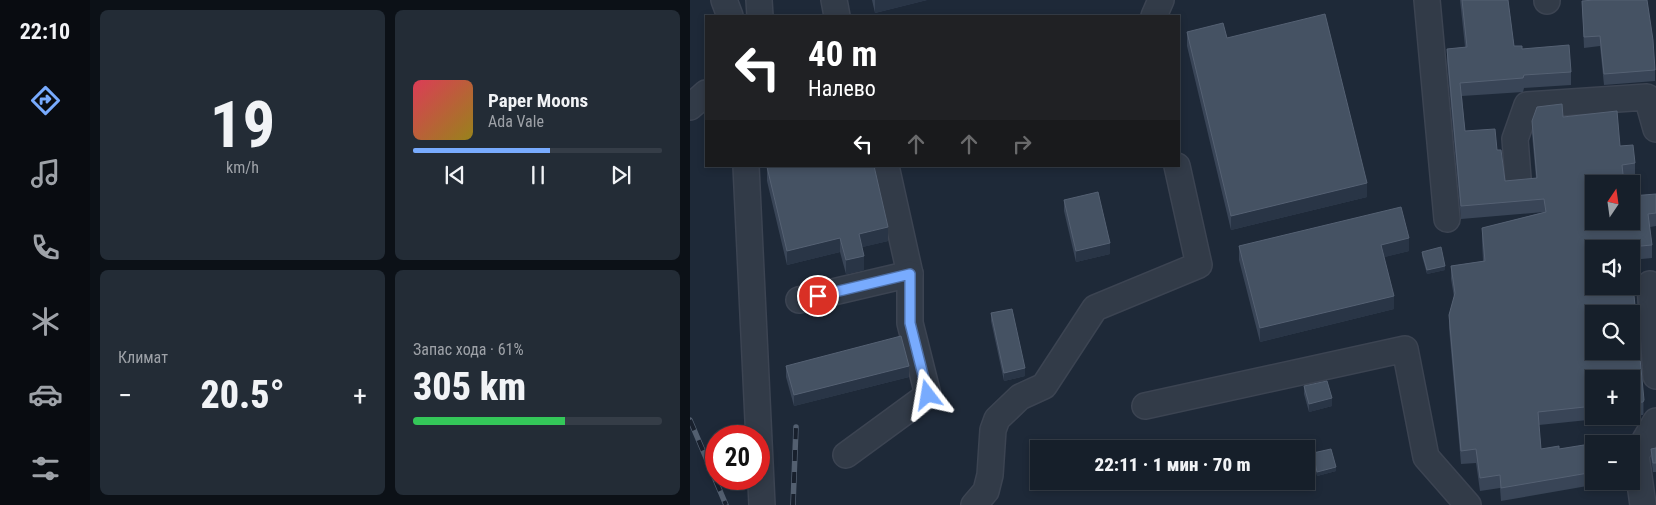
<!DOCTYPE html>
<html lang="ru">
<head>
<meta charset="utf-8">
<style>
  :root { --surface:#161f2a; --page:#232c36; --text:#f1f3f6; --muted:#9ea2a8; --line:#353d47; --accent:#78abfe }
  body { margin:0; font-family:"Roboto Condensed",sans-serif; background:var(--page); color:var(--text); height:100vh; display:flex; flex-direction:column; font-size:19px; white-space:nowrap }
  * { box-sizing:border-box; margin:0 }
  p { font-size:16px; color:var(--muted) }
  .icon { flex:none; width:28px; height:28px; fill:none; stroke:currentColor; stroke-width:2; stroke-linecap:round; stroke-linejoin:round }
  .map { position:relative; flex:1; overflow:hidden }
  .side { display:flex; flex-direction:column; gap:10px; padding:10px; background:#0c1117; width:600px }
  .side>* { flex:none }
  .hud { position:absolute; left:15px; top:15px; width:475px; height:152px; border-radius:0px; box-shadow:0 2px 8px #0003,0 0 0 1px var(--line); background:#202124; color:#fff; overflow:hidden }
  .needle { width:32px; rotate:13deg }
  .controls { position:absolute; left:895px; top:175px; display:grid; gap:10px }
  .controls a { display:grid; place-items:center; width:55px; height:55px; border-radius:0px; background:var(--surface); box-shadow:0 2px 8px #0003,0 0 0 1px var(--line); font-size:25px }
  .speed { position:absolute; left:15px; top:425px; display:flex; gap:10px; font-size:25px; font-weight:700; text-align:center }
  .speed>* { display:grid; place-content:center; width:65px; height:65px; border-radius:50%; background:var(--surface); box-shadow:0 2px 8px #0003,0 0 0 1px var(--line); line-height:1 }
  .speed .limit { border:8px solid #d22; background:#fff; color:#111 }
  .pin { position:absolute; display:grid; place-items:center; width:42px; height:42px; color:#fff; margin:-21px; border:2px solid #fff; border-radius:50%; box-shadow:0 1px 5px #0007 }
  .me { position:absolute; width:55px; margin:-28px; rotate:346deg; stroke-linejoin:round; filter:drop-shadow(0 0 4px #0008) }
  .turn { display:flex; align-items:center; gap:18px; height:105px; padding:0 20px; font-size:22px }
  .turn .icon { width:65px; height:65px; stroke-width:2.5 }
  .turn b { display:block; font-size:35px; line-height:42px }
  .lanes { display:flex; align-items:center; height:48px; padding:0 20px; background:#0003; justify-content:center; gap:25px; direction:ltr }
  .lanes .off { opacity:.35 }
  .big { font-size:38px; font-weight:800; line-height:1.1 }
  .side .card { flex:1; display:flex; flex-direction:column; justify-content:center; gap:8px; min-width:0; padding:0 18px; border-radius:8px; background:var(--page) }
  .side .dial { align-items:center; gap:0 }
  .dial b { font-size:65px; line-height:1 }
  .song { display:flex; align-items:center; gap:15px }
  .cover { width:60px; height:60px; border-radius:8px; background:linear-gradient(135deg,hsl(350 70% 55%),hsl(50 70% 35%)) }
  .played { height:5px; border-radius:2px; background:linear-gradient(90deg,var(--accent) 55%,var(--line) 55%) }
  .keys { display:flex; justify-content:space-around; direction:ltr }
  .heat { display:flex; justify-content:space-between; align-items:center; font-size:28px; direction:ltr }
  .charge { height:8px; border-radius:4px; background:linear-gradient(90deg,#34c759 61%,var(--line) 0) }
  .side .tiles { flex:1; display:grid; gap:10px; grid-template-columns:repeat(2,1fr) }
  .trip { position:absolute; left:340px; top:440px; width:285px; height:50px; border-radius:0px; background:var(--surface); box-shadow:0 2px 8px #0003,0 0 0 1px var(--line); font-weight:800; line-height:50px; text-align:center }
  main { display:flex; flex:1; min-height:0 }
  .dock { display:flex; flex-direction:column; width:90px; justify-content:space-around; align-items:center; background:#090c11; color:var(--muted) }
  .dock .icon { width:35px; height:35px }
  .dock .selected { color:var(--accent) }
  .dock b { font-size:22px; color:var(--text) }
  .map>svg:first-child { display:block }
  .lines { fill:none; stroke-linecap:round; stroke-linejoin:round }
  .minor-casing { stroke:#3c4452; stroke-width:28 }
  .minor { stroke:#323b48; stroke-width:25 }
  .rail-casing { stroke:#535f70; stroke-width:5.5 }
  .rail { stroke:#18202d; stroke-width:4; stroke-dasharray:11; stroke-linecap:butt }
  .wall { fill:#394557 }
  .shaded-wall { fill:#293546 }
  .building { fill:#455263; stroke:#556173; fill-rule:evenodd }
  .route-casing { stroke:#4e6fa5; stroke-width:12 }
  .route { stroke:#78abfe; stroke-width:9 }
</style>
</head>
<body>
<main>
<nav class="dock">
<b>22:10</b>
<svg class="icon selected" aria-label="directions" viewBox="0 0 24 24"><path d="M12 3l9 9-9 9-9-9zM9 14v-3h6M13 9l2 2-2 2"/></svg>
<svg class="icon" aria-label="music" viewBox="0 0 24 24"><path d="M9 18V5l10-2v13"/><circle cx="6" cy="18" r="3"/><circle cx="16" cy="16" r="3"/></svg>
<svg class="icon" aria-label="phone" viewBox="0 0 24 24"><path d="M5 4h4l2 5-3 2q2 4 5 5l2-3 5 2v4C11 20 4 13 5 4z"/></svg>
<svg class="icon" aria-label="climate" viewBox="0 0 24 24"><path d="M12 3v18M4 7l16 10M4 17L20 7"/></svg>
<svg class="icon" aria-label="car" viewBox="0 0 24 24"><path d="M5 17H2v-5l4-1 3-4h7l3 4 3 1v5h-3M9 17h6M6 11h13"/><circle cx="7" cy="17" r="2"/><circle cx="17" cy="17" r="2"/></svg>
<svg class="icon" aria-label="filters" viewBox="0 0 24 24"><path d="M4 7h16M4 17h16"/><circle cx="9" cy="7" r="2"/><circle cx="15" cy="17" r="2"/></svg>
</nav>
<section class="side">
<div class="tiles">
<div class="card dial"><b>19</b><p>km/h</p></div>
<div class="card">
<div class="song"><i class="cover"></i><div><b>Paper Moons</b><p>Ada Vale</p></div></div>
<div class="played"></div>
<div class="keys"><svg class="icon" aria-label="previous" viewBox="0 0 24 24"><path d="M18 5L8 12l10 7zM5 5v14"/></svg><svg class="icon" aria-label="pause" viewBox="0 0 24 24"><path d="M8 5v14M16 5v14"/></svg><svg class="icon" aria-label="next" viewBox="0 0 24 24"><path d="M6 5l10 7-10 7zM19 5v14"/></svg></div>
</div>
<div class="card"><p>Климат</p>
<div class="heat"><a>−</a><b class="big">20.5°</b><a>+</a></div>
</div>
<div class="card"><p>Запас хода · 61%</p><b class="big">305 km</b><div class="charge"></div></div>
</div>
</section>
<div class="map">
<svg width="966" height="505" viewBox="0 0 966 505">
  <rect width="100%" height="100%" fill="#1e2938"/>
  <g class="lines">
    <!-- minor casing -->
    <g class="minor-casing">
      <g id="minor">
        <polyline points="34,0 40,16"/>
        <polyline points="69,0 70,16"/>
        <polyline points="144,0 147,16"/>
        <polyline points="737,0 757,219"/>
        <polyline points="857,0 857,1"/>
        <polyline points="464,16 471,0"/>
        <polyline points="0,107 16,93"/>
        <polyline points="56,166 72,505"/>
        <polyline points="828,178 825,139 837,105 957,97 966,129"/>
        <polyline points="960,284 966,376"/>
        <polyline points="109,300 220,274 196,166"/>
        <polyline points="455,406 715,349 736,457 778,505"/>
        <polyline points="156,455 238,395 220,323 220,274"/>
        <polyline points="284,505 296,491 300,475 303,430 307,419 330,397 354,386 405,308 509,265 487,166"/>
        <polyline points="953,505 946,455 966,421"/>
      </g>
    </g>
    <!-- minor -->
    <use href="#minor" class="minor"/>
    <!-- rail casing -->
    <g class="rail-casing">
      <g id="rail">
        <polyline points="0,420 36,505"/>
        <polyline points="103,505 106,427"/>
      </g>
    </g>
    <!-- rail -->
    <use href="#rail" class="rail"/>
  </g>
  <!-- wall -->
  <g class="wall">
    <polygon points="182,0 237,0 185,13"/>
    <polygon points="770,0 818,0 824,46 832,49 881,72 881,85 834,88 833,92 772,96 775,131 807,150 815,181 846,178 842,134 842,121 873,117 930,146 945,163 945,176 933,178 904,221 966,194 966,226 960,227 962,245 962,258 941,260 941,249 904,249 941,264 954,413 953,415 941,416 941,379 904,379 904,416 937,416 849,425 851,449 869,449 904,444 904,481 926,481 811,501 810,488 790,491 786,463 771,464 759,328 759,315 764,297 761,279 761,266 793,261 792,241 792,228 854,212 771,219 757,62 757,49 775,47"/>
    <polygon points="892,1 965,70 965,81 914,85 910,46 894,48"/>
    <polygon points="497,32 677,197 541,230 497,46"/>
    <polygon points="77,167 198,241 172,247 174,270 156,274 150,252 97,265 77,181"/>
    <polygon points="374,200 420,254 386,262 374,211"/>
    <polygon points="549,246 719,251 694,257 704,309 570,342 549,260"/>
    <polygon points="732,252 755,270 737,274 732,256"/>
    <polygon points="301,313 335,376 314,381 301,321"/>
    <polygon points="96,366 219,377 104,406 96,377"/>
    <polygon points="614,386 642,406 619,412 614,394"/>
    <polygon points="966,448 966,472 963,472 961,458 961,449"/>
    <polygon points="623,453 646,471 627,476 623,457"/>
  </g>
  <!-- shaded-wall -->
  <g class="shaded-wall">
    <polygon points="185,0 237,0 185,13"/>
    <polygon points="677,183 677,197 541,230 541,216"/>
    <polygon points="198,227 198,241 169,248 169,234"/>
    <polygon points="150,238 150,252 97,265 97,251"/>
    <polygon points="719,238 719,251 691,258 691,245"/>
    <polygon points="420,243 420,254 386,262 386,251"/>
    <polygon points="174,256 174,270 156,274 156,260"/>
    <polygon points="755,266 755,270 737,274 737,270"/>
    <polygon points="704,296 704,309 570,342 570,328"/>
    <polygon points="219,366 219,377 104,406 104,395"/>
    <polygon points="335,368 335,376 314,381 314,373"/>
    <polygon points="642,398 642,406 619,412 619,404"/>
    <polygon points="954,400 954,413 953,415 953,402"/>
    <polygon points="646,467 646,471 627,476 627,472"/>
  </g>
  <!-- building -->
  <g class="building">
    <path d="M772,0H818L824,46H832V49L879,45L881,72L834,75L833,78L770,83L775,131L805,129L807,150H811L815,181L847,178L842,121L847,107L872,104L873,117L927,111L930,146L943,145L945,163L932,165L934,184H904V221H941V196L966,194V213L958,214L962,245L940,247V249H904V286H941V264L954,400L953,402L941,403V379H904V406L848,412L851,449L869,446V449L925,440L926,444H904V472L811,488L810,475L790,478L786,449L771,451L759,315L765,293L761,266L795,261L792,228L856,212L854,199L771,206L757,49L777,47ZM904,314H941V351H904Z"/>
    <polygon points="904,0 957,0 963,40 965,70 914,74 910,36 894,37 892,1"/>
    <polygon points="635,14 677,183 541,216 497,32 533,23 537,38"/>
    <polygon points="81,166 184,166 198,227 169,234 174,256 156,260 150,238 97,251 77,167"/>
    <polygon points="408,192 420,243 386,251 374,200"/>
    <polygon points="711,207 719,238 691,245 704,296 570,328 549,246"/>
    <polygon points="751,247 755,266 737,270 732,252"/>
    <polygon points="322,309 335,368 314,373 301,313"/>
    <polygon points="211,336 219,366 104,395 96,366"/>
    <polygon points="637,381 642,398 619,404 614,386"/>
    <polygon points="966,448 966,463 963,463 961,449"/>
    <polygon points="641,449 646,467 627,472 623,453"/>
  </g>
  <g class="lines">
    <!-- route casing -->
    <g class="route-casing">
      <polyline id="route" points="128,296 220,274 220,323 238,395"/>
    </g>
    <!-- route -->
    <use href="#route" class="route"/>
  </g>
</svg>
<div class="controls">
<a><svg class="needle" viewBox="-14 -14 28 28"><path d="M0-13l5 13h-10z" fill="#e53935"/><path d="M0 13l5-13h-10z" fill="#9ea2a8"/></svg></a>
<a><svg class="icon" aria-label="sound" viewBox="0 0 24 24"><path d="M4 9h4l5-4v14l-5-4H4zM17 9q2 3 0 6"/></svg></a>
<a><svg class="icon" aria-label="search" viewBox="0 0 24 24"><circle cx="10" cy="10" r="6"/><path d="M15 15l6 6"/></svg></a>
<a>+</a>
<a>−</a>
</div>
<div class="speed"><div class="limit">20</div></div>
<div class="pin" style="left:128px;top:296px;background:#d93025"><svg class="icon" aria-label="arrive" viewBox="0 0 24 24"><path d="M6 21V4h12l-3 4 3 4H6"/></svg></div>
<svg class="me" style="left:238px;top:395px" viewBox="-20 -20 40 40"><path d="M0-17L14 15 0 8-14 15z" fill="#78abfe" stroke="#fff" stroke-width="4"/></svg>
<div class="trip">22:11 · 1 мин · 70 m</div>
<div class="hud">
<div class="turn"><svg class="icon" aria-label="left" viewBox="0 0 24 24"><path d="M17 20v-9H6M10 6l-5 5 5 5"/></svg><div><b>40 m</b>Налево</div></div>
<div class="lanes"><svg class="icon" aria-label="left" viewBox="0 0 24 24"><path d="M17 20v-9H6M10 6l-5 5 5 5"/></svg><svg class="icon off" aria-label="ahead" viewBox="0 0 24 24"><path d="M12 20V5M6 11l6-6 6 6"/></svg><svg class="icon off" aria-label="ahead" viewBox="0 0 24 24"><path d="M12 20V5M6 11l6-6 6 6"/></svg><svg class="icon off" aria-label="right" viewBox="0 0 24 24"><path d="M7 20v-9h11M14 6l5 5-5 5"/></svg></div>
</div>
</div>
</main>
</body>
</html>
